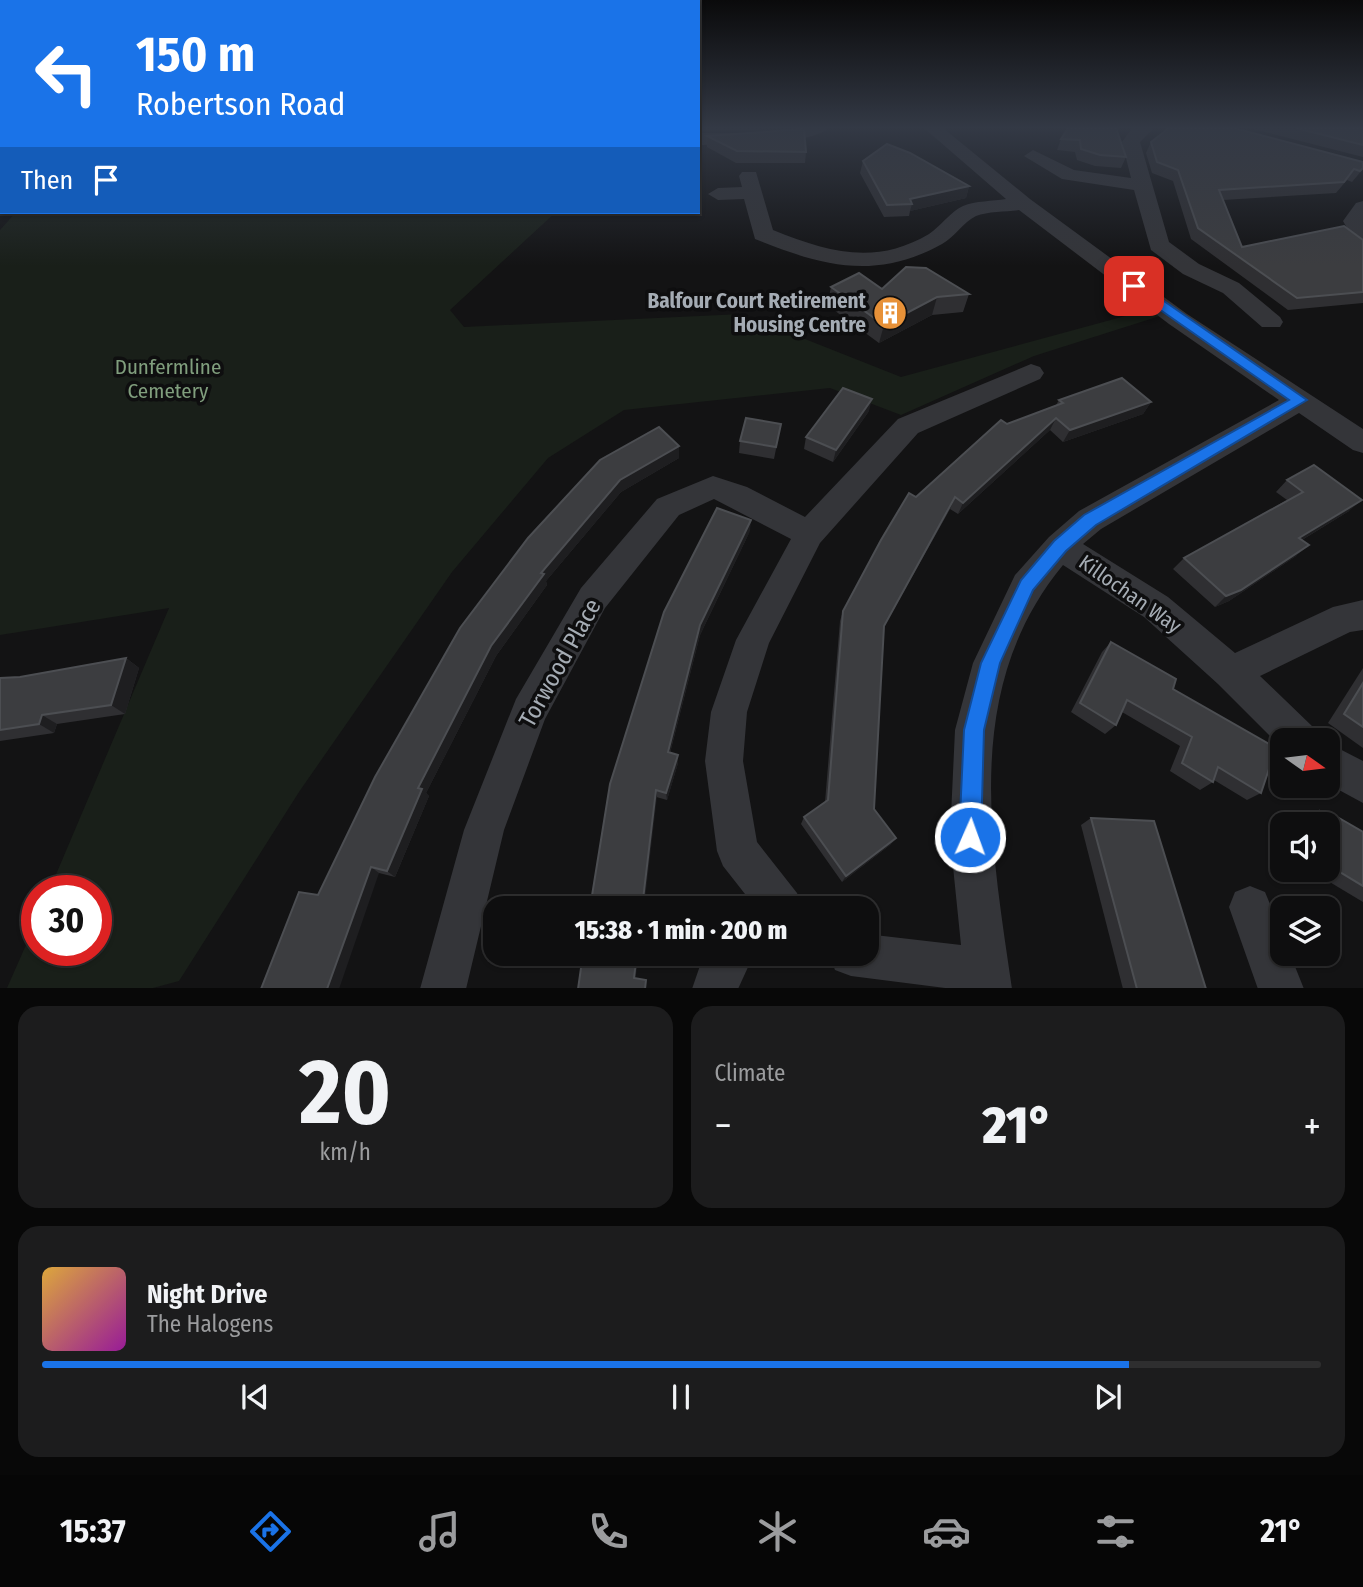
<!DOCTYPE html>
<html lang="en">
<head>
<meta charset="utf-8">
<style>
  :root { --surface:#0e0e0f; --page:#1c1c1d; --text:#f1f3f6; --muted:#9b9c9e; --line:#2e2e2f; --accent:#1a73e8 }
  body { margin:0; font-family:"Fira Sans Condensed",sans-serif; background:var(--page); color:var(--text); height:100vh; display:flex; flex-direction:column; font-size:26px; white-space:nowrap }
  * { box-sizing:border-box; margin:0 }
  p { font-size:23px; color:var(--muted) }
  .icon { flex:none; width:38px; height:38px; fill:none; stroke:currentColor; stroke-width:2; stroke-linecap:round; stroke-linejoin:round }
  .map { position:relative; height:988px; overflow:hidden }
  .sheet { display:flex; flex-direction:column; gap:18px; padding:18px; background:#080808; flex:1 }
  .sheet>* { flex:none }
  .hud { position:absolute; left:0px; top:0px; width:700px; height:214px; box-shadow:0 2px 5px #0004,0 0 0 2px var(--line); background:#1a73e8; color:#fff; overflow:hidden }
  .needle { width:46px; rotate:104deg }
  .fabs { position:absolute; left:1270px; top:728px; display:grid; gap:14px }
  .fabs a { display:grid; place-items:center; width:70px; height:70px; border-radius:14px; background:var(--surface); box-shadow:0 2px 5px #0004,0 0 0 2px var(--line); font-size:35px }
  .speed { position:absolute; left:21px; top:875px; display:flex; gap:14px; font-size:35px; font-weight:700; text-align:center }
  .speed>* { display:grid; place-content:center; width:91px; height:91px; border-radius:50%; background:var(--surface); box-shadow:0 2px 5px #0004,0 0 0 2px var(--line); line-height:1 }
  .speed .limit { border:10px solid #d22; background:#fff; color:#111 }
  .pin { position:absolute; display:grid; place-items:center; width:60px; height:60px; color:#fff; margin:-30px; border-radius:14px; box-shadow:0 4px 10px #0006 }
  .me { position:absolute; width:77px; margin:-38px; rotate:2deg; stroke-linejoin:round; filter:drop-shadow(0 0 5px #0008) }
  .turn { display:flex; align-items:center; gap:24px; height:147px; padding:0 21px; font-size:32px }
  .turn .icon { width:91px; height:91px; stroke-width:2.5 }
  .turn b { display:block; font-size:49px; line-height:60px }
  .then { display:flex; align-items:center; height:66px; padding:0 21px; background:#0003; gap:14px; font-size:26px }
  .big { font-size:52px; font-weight:800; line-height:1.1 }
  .sheet .tile { flex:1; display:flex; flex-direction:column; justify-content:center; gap:10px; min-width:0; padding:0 24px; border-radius:21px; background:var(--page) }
  .sheet .dial { align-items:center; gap:0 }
  .dial b { font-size:91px; line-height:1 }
  .song { display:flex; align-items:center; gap:21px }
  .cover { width:84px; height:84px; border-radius:10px; background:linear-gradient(135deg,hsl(40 70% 55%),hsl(300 70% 35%)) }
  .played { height:7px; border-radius:4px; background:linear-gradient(90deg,var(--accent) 85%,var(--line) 85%) }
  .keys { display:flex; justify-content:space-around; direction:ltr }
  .heat { display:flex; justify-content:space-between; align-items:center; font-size:38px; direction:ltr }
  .sheet .tiles { flex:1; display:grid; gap:18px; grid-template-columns:1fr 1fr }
  .tile:last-child { grid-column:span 2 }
  .trip { position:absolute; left:483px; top:896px; width:396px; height:70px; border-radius:21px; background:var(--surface); box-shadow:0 2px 5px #0004,0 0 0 2px var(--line); font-weight:800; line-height:70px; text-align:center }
  .tab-bar { display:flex; height:112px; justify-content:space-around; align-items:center; background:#060606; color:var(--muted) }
  .tab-bar .icon { width:49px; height:49px }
  .tab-bar .current { color:var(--accent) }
  .tab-bar b { font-size:32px; color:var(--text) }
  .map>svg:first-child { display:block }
  .green { fill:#191f19 }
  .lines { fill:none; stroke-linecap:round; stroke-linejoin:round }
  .minor { fill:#343539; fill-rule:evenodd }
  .wall { fill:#2f2f32 }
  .shaded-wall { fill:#1e1e20 }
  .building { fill:#3c3d40; stroke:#4c4e52; stroke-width:2 }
  .route { fill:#1a73e8; stroke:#114b97; stroke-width:2 }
  .labels { text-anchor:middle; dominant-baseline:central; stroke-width:7; stroke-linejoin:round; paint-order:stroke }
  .poi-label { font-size:21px; font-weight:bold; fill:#a5acb4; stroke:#0e0e0f; text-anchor:end }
  .park-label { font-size:21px; fill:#809e7d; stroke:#0e0e0f }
  .street-label { font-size:21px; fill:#a5acb4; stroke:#0e0e0f }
  .near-street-label { font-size:24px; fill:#a5acb4; stroke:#0e0e0f }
</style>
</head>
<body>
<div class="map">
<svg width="1363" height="989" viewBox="0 0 1363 989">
  <rect width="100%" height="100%" fill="#131314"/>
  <!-- green -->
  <polygon class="green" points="16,212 556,212 450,310 464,327 742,314 901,377 1151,309 1160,316 1034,356 901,415 830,388 624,410 548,458 452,572 299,792 179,981 153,988 7,988 37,920 37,950 96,950 96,891 49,891 169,608 0,635 0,230"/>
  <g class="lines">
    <!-- minor -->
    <g class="minor">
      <path d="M796,128H828C813,145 723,144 698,145V133H759Z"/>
      <path d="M924,128H943L1030,199L1187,314L1363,429V453L1353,450L1299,413L1101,529L1083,544L1168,597L1235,653L1333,607L1363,600V630L1350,632L1260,676L1313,727L1319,740H1283V749L1218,684L1144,617L1063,565C961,689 991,842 1012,989H953L851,976L835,970L829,954H866V934L961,945L950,837L955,730L973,663L1015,575L1049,537L1079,511L1279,400L1169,324L1019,210C1006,212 988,211 976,216C963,222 955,237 942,244C875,281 822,266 755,239L744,199L718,200L708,194L718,188L742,187L739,176L742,172H756L773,230C828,252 875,266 929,234C941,226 950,212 963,206C975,201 993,201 1006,199Z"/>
      <polygon points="1132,128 1154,128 1140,142 1169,242 1199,264 1239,283 1280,317 1283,322 1280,327 1262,327 1223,293 1183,274 1151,250 1134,190 1062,179 1024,156 1033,150 1074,170 1131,178 1122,142"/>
      <polygon points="1363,201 1363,243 1355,242 1343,221 1356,203"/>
      <polygon points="1031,364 1040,367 1044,373 1040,379 918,433 820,543 769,643 747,712 743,761 757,842 797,893 803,908 756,908 723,866 717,851 705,761 711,712 736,640 791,539 714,499 679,515 605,608 545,719 504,830 466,989 420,989 464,830 516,699 581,588 657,499 713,476 747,487 805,517 898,419"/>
      <polygon points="1328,743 1363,761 1363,803 1328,784"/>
      <polygon points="1250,886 1265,892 1283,936 1283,954 1290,954 1304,989 1258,989 1229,907 1235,892"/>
      <polygon points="704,954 754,954 738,989 692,989"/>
    </g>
  </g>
  <!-- wall -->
  <g class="wall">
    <polygon points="698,128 783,128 759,130 698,130"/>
    <polygon points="1068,128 1126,157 1121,168 1095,166 1077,160 1075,152 1057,150 1061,139"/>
    <polygon points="1249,128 1363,128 1363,157"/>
    <polygon points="707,136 806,152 805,163 736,163 707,147"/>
    <polygon points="1151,142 1363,169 1352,182 1347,180 1336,193 1223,200 1242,247 1363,240 1363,303 1288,310 1191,239 1173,181 1152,173 1146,153"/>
    <polygon points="863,161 969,186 966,198 910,211 909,216 884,217 860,173"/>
    <polygon points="831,287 882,289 969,294 963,312 932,315 879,343 827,305"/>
    <polygon points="1059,400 1151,402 1143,414 1063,442 1050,430 958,514 950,509 883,628 874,809 896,838 890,845 842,882 801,824 804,817 825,802 840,621 843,611 916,497 1007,424 1056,405"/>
    <polygon points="869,411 833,462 804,449 806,437"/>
    <polygon points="781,424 774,459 739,453 740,441"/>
    <polygon points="679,446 679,458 621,492 546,581 547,585 496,656 426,793 429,796 395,877 379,873 318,895 528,538"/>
    <polygon points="1287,480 1349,511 1302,540 1296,556 1229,601 1215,607 1173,569 1184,558 1287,500 1276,492"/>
    <polygon points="750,531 700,635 670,753 678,763 667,800 610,784"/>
    <polygon points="1111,642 1173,689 1261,793 1247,800 1214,780 1213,782 1200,790 1170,771 1180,746 1122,712 1116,725 1105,734 1071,712 1102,652"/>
    <polygon points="126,658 139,668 125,714 57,724 54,733 0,741 0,678 20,677"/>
    <polygon points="1363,668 1363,748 1328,723"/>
    <polygon points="1320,811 1334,819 1339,818 1363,832 1363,902 1313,872 1313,870 1328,870 1328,824 1303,824 1304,819"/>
    <polygon points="1091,818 1206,989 1123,989 1081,825"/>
  </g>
  <!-- shaded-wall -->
  <g class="shaded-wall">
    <polygon points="759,128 783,128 759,130"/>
    <polygon points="969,186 966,198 910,211 912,204 910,199"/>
    <polygon points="937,297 932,315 879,343 884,325"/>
    <polygon points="872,399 869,411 833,462 836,450"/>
    <polygon points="1151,402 1143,414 1063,442 1070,430"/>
    <polygon points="1056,418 1050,430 958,514 963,503"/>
    <polygon points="679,446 679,458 621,492 546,581 547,585 496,656 426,793 429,796 395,877 387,871 418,788 491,646 541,573 620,480"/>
    <polygon points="955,497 950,509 879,636 884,626"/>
    <polygon points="1362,500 1349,511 1287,549 1299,538"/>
    <polygon points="751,520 750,531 700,635 668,760 668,752 700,625"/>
    <polygon points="1309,545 1296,556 1229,601 1215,607 1226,596"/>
    <polygon points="126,658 139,668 125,714 111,705"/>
    <polygon points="42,715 57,724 54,733 39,724"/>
    <polygon points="678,755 678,763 667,800 666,793"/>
    <polygon points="656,790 657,797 644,908 642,908"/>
    <polygon points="896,838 890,845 842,882 846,876"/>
    <polygon points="371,867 379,873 339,989 327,989"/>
    <polygon points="637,954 639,954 635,982 634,978"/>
  </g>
  <!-- building -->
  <g class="building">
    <polygon points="1068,128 1116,128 1126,157 1100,155 1081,149 1080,140 1061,139"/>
    <polygon points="1169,128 1234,128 1363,162 1363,168 1360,171 1354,169 1344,182 1219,190 1242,247 1344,226 1363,240 1363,292 1297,298 1198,228 1178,170 1157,162 1151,142"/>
    <polygon points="1296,128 1363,128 1363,145"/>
    <polygon points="804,129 806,152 737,151 707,136"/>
    <polygon points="887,144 910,153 969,186 910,199 912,204 887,205 863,161"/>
    <polygon points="906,267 926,268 969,294 937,297 884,325 831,287 859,273 882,289"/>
    <polygon points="1122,378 1151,402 1070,430 1056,418 963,503 955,497 884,626 874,809 896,838 846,876 804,817 828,800 843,611 881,540 909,493 916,497 1001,420 1007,424 1063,403 1059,400"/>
    <polygon points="843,388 872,399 836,450 806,437"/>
    <polygon points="746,418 781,424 776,447 740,441"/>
    <polygon points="659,427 679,446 620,480 541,573 544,574 491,646 418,788 422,789 387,871 371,867 327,989 261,989 299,892 318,895 375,777 460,628 528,538 600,460"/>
    <polygon points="1314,465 1362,500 1299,538 1309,545 1241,590 1226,596 1184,558 1303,492 1287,480"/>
    <polygon points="717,508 751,520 700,625 668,752 678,755 666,793 656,790 642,908 590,908 610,784 664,612"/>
    <polygon points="1111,642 1176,679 1173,689 1276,748 1261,793 1218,767 1213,782 1182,763 1192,737 1127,700 1116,725 1080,703"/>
    <polygon points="126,658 111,705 42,715 39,724 0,730 0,678 20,677"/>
    <polygon points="1363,683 1363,727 1344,714"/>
    <polygon points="1320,811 1337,821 1339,818 1363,832 1363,886 1330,866 1332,858 1328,856 1328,824 1317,824"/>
    <polygon points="1091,818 1154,821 1206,989 1137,989"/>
    <polygon points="583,954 637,954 634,978 646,980 645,989 578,989"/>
  </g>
  <!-- sky -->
  <linearGradient id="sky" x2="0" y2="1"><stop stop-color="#0a0a0b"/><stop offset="0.48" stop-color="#333945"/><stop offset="1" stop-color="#333945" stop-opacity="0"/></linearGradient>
  <rect width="1363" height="266" fill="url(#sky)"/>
  <!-- route -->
  <polygon class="route" points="1129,283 1138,283 1307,400 1096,525 1066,551 1033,590 1000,663 984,730 981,837 978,844 970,848 962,844 959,837 964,730 981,663 1021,580 1054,541 1084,515 1289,400 1129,288"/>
  <!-- icons -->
  <defs>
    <g id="building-disc" transform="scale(1.75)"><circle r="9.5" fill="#e79138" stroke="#0e0e0f"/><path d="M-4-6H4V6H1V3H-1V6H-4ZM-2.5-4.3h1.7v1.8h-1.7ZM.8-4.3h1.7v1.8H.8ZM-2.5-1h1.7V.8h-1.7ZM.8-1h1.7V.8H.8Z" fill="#fff"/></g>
  </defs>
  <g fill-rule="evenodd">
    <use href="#building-disc" x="890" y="313"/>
  </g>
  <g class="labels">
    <!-- poi labels -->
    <g class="poi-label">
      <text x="866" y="301">Balfour Court Retirement<tspan x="866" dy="24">Housing Centre</tspan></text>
    </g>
    <!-- park labels -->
    <g class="park-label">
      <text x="168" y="367">Dunfermline<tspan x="168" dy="24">Cemetery</tspan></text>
    </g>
    <!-- street labels -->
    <g class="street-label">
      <text transform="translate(1130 594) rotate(35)">Killochan Way</text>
    </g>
    <!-- near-street labels -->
    <g class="near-street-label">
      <text transform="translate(560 663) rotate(-61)">Torwood Place</text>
    </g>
  </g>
</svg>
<div class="fabs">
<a><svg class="needle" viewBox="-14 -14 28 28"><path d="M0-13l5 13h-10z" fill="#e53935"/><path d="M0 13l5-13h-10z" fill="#9b9c9e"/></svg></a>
<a><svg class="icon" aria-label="sound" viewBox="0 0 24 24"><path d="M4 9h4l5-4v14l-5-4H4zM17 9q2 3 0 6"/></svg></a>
<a><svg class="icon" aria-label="layers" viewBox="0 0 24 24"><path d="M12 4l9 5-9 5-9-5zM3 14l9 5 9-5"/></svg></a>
</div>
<div class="speed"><div class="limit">30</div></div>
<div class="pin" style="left:1134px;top:286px;background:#d93025"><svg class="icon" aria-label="arrive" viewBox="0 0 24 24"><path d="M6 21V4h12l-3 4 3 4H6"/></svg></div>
<svg class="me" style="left:970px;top:837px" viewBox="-20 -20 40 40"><circle r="17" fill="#1a73e8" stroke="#fff" stroke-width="3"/><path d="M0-11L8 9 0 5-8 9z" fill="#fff"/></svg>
<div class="trip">15:38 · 1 min · 200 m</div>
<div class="hud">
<div class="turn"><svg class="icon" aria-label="left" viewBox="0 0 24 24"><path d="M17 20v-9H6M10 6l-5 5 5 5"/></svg><div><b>150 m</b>Robertson Road</div></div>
<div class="then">Then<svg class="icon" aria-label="arrive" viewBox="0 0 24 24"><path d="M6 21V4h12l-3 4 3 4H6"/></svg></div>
</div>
</div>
<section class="sheet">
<div class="tiles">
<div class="tile dial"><b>20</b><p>km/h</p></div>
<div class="tile"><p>Climate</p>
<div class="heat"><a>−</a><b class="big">21°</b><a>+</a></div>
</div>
<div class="tile">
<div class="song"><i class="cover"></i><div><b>Night Drive</b><p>The Halogens</p></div></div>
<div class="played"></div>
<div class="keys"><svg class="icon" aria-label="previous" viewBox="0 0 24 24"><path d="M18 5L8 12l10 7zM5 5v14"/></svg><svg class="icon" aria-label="pause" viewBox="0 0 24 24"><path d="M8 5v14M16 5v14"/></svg><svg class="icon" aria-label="next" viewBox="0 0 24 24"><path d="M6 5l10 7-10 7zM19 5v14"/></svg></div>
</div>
</div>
</section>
<nav class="tab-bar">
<b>15:37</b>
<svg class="icon current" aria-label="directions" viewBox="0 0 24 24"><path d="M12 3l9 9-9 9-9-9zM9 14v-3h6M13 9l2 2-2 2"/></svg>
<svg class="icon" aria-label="music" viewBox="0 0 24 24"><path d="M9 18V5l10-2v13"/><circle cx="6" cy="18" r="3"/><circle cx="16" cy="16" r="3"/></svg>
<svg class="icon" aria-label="phone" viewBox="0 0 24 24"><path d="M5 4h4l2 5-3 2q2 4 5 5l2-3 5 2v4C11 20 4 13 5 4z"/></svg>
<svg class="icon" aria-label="climate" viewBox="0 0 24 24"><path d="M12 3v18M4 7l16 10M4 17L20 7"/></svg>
<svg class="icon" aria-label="car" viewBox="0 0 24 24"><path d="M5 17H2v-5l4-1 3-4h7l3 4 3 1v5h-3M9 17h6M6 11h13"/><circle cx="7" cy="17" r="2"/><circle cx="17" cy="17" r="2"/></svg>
<svg class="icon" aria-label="filters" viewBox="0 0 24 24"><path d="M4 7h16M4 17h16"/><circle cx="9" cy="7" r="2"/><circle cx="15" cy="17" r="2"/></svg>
<b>21°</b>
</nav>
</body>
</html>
